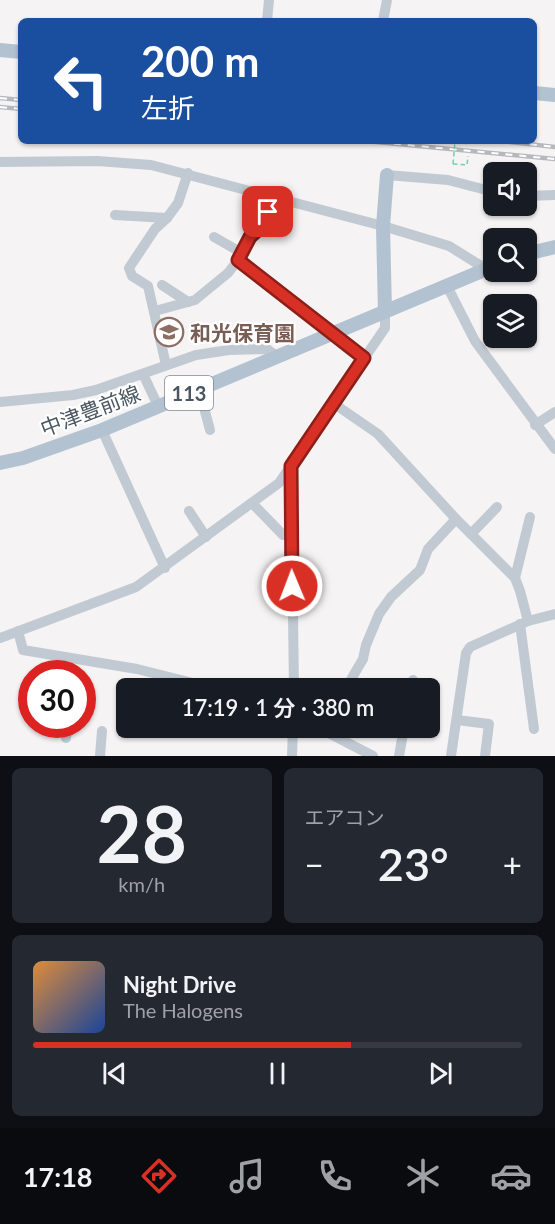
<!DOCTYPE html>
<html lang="ja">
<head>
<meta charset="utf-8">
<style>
  :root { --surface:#171b24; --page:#242831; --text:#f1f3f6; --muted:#9ea1a6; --line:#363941; --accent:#d93025 }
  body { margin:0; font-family:Lato,"Noto Sans JP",sans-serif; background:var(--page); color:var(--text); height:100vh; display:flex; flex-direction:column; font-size:22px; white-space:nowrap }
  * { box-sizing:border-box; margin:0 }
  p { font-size:20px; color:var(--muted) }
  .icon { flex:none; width:33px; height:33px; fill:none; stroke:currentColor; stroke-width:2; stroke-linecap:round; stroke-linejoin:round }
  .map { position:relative; height:756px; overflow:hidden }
  .panel { display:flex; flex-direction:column; gap:12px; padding:12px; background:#0d0f14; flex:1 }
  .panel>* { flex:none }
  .top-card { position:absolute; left:18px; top:18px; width:519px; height:126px; border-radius:9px; box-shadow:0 2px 4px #0004; background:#1a4fa0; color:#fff; overflow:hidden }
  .fabs { position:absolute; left:483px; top:162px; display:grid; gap:12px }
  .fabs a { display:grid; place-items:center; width:54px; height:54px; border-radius:9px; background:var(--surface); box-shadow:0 2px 4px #0004; font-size:30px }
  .speed { position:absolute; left:18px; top:660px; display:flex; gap:12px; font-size:30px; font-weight:700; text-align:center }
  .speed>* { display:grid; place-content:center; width:78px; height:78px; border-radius:50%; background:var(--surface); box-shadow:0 2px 4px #0004; line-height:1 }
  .speed .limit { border:9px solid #d22; background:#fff; color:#111 }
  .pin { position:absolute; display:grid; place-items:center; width:51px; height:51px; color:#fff; margin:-26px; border-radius:12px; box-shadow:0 3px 9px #0006 }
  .me { position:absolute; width:66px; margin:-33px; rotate:359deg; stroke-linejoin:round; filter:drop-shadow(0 0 4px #0008) }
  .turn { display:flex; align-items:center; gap:21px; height:126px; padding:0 24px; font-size:27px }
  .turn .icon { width:78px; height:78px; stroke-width:2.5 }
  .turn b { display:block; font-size:42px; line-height:51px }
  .big { font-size:45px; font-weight:600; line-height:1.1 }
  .panel .tile { flex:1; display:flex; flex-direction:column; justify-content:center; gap:9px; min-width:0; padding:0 21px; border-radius:9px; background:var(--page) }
  .panel .dial { align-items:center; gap:0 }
  .dial b { font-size:78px; line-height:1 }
  .song { display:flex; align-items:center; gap:18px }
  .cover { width:72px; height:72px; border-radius:9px; background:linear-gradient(135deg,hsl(30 70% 55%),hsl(220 70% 35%)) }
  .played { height:6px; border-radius:3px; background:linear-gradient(90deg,var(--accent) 65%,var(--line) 65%) }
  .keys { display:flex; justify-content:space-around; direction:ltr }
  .heat { display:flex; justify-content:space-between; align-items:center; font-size:33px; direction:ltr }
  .panel .tiles { flex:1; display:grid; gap:12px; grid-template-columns:1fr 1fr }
  .tile:last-child { grid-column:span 2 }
  .trip { position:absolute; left:116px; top:678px; width:324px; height:60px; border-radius:9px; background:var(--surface); box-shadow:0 2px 4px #0004; font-weight:600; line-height:60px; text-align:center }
  .tabs { display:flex; height:96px; justify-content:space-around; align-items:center; background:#090b0e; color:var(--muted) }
  .tabs .icon { width:42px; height:42px }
  .tabs .active { color:var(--accent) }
  .tabs b { font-size:27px; color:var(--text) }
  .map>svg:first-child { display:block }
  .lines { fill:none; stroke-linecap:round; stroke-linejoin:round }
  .path { stroke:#7ad0a6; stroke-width:1.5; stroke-dasharray:4.5 3; stroke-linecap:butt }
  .minor { stroke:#c1cad2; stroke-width:10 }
  .major { stroke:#b3c2d1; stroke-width:14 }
  .rail-casing { stroke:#b5b8bd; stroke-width:4.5 }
  .rail { stroke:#fff; stroke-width:2; stroke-dasharray:7; stroke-linecap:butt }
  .path-bridge { stroke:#7ad0a6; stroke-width:1.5; stroke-dasharray:4.5 3; stroke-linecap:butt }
  .route-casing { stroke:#8d1f18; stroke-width:15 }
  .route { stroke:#d93025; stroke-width:10 }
  .labels { text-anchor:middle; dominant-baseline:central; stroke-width:4.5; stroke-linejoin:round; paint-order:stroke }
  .shield { fill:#fff; stroke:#808990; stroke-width:1.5 }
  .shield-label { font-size:20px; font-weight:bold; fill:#4a5661 }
  .education-label { font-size:21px; font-weight:bold; fill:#785e54; stroke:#fff; text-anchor:start }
  .street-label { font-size:21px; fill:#4a5661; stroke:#fff }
</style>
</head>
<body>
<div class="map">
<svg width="555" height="756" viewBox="0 0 555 756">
  <rect width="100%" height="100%" fill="#f5f3f3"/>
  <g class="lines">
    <!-- path -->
    <g class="path">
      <polyline points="455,142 470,144"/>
      <polyline points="453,164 467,165 468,156"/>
    </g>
    <!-- minor -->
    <g class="minor">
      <polyline points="267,21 269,0"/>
      <polyline points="383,21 387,0"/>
      <polyline points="0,162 97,161 151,165 383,226 449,246 486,269"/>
      <polyline points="387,175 448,180 494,192"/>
      <polyline points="526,196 555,195"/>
      <polyline points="115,215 167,218"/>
      <polyline points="214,237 242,253"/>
      <polyline points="238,260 364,358"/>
      <polyline points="162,285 188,302"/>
      <polyline points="447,286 475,341 555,449"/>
      <polyline points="155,311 195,300 228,273 238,260 250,237 262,226 269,212 272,196"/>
      <polyline points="166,365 148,286 132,276 129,268 155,229 167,218 178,203 188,173"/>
      <polyline points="143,374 158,406"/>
      <polyline points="199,389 210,430"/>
      <polyline points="0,402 73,395 96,390 196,355 229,350 267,349 276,356"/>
      <polyline points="333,403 378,434 456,519 515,578 520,591 528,621"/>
      <polyline points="535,425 555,412"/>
      <polyline points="102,430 165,568"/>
      <polyline points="291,466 294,688"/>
      <polyline points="252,503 283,535 292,535"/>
      <polyline points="189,511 206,537"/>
      <polyline points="471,534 497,507"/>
      <polyline points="515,578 530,517"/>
      <polyline points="520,624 534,729"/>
      <polyline points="18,631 23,650 137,669 213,688"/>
      <polyline points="0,638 136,587 279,483 385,328 385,312"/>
      <polyline points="65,657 65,674"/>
      <polyline points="346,688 363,659 366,645 379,614 391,597 420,570 428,549 456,519"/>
      <polyline points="412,688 413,680"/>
      <polyline points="457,720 489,724 485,756"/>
      <polyline points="319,728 373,756"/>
      <polyline points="66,738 67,724"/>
      <polyline points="100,756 102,731"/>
      <polyline points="292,756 293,728"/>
      <polyline points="399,756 404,728"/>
      <polyline points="451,756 466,653 470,647 528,621 555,614"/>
    </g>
    <!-- major -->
    <g class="major">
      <polyline points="0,50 21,52"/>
      <polyline points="534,93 555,95"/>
      <polyline points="526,254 555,247"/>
      <polyline points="385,312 383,226 387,175"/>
      <polyline points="0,463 23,458 102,430 494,266"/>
    </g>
    <!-- rail casing -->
    <g class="rail-casing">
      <g id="rail">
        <polyline points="0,98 21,100"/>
        <polyline points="0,107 21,109"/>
        <polyline points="366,141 555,159"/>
        <polyline points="502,141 555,147"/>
      </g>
    </g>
    <!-- rail -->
    <use href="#rail" class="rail"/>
    <!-- path-bridge -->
    <polyline class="path-bridge" points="453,164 455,142"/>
  </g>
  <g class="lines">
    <!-- route casing -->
    <g class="route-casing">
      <polyline id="route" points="268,212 262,226 250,237 238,260 364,358 291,466 292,586"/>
    </g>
    <!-- route -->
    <use href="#route" class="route"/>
  </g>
  <!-- icons -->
  <defs>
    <g id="school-ring" transform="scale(1.5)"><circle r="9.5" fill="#fff" stroke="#8d6e63" stroke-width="1.5"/><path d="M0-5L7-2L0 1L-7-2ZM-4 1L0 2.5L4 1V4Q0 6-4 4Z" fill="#8d6e63"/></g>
  </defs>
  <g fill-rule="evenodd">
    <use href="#school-ring" x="169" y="332"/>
  </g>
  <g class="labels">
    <!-- shield labels -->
    <rect class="shield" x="165" y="376" width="48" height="34" rx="4.5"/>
    <g class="shield-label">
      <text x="189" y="393">113</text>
    </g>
    <!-- education labels -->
    <g class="education-label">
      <text x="190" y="332">和光保育園</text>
    </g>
    <!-- street labels -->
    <g class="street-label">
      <text transform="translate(90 410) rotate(-21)">中津豊前線</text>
    </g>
  </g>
</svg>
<div class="fabs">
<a><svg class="icon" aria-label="sound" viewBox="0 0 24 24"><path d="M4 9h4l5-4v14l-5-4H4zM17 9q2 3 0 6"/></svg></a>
<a><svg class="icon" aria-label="search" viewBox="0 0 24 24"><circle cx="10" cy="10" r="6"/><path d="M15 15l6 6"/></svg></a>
<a><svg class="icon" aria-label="layers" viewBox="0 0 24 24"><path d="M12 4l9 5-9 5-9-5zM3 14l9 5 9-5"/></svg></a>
</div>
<div class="speed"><div class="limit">30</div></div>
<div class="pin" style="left:268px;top:212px;background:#d93025"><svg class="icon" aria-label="arrive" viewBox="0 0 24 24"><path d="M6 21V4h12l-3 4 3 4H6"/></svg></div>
<svg class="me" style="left:292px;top:586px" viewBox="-20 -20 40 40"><circle r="17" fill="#d93025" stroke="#fff" stroke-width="3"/><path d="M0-11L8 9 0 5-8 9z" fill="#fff"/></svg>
<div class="trip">17:19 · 1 分 · 380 m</div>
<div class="top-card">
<div class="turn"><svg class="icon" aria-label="left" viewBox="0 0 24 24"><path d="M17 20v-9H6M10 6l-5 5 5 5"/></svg><div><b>200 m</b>左折</div></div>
</div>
</div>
<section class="panel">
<div class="tiles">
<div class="tile dial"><b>28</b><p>km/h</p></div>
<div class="tile"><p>エアコン</p>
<div class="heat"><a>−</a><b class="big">23°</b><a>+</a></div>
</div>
<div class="tile">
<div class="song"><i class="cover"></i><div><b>Night Drive</b><p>The Halogens</p></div></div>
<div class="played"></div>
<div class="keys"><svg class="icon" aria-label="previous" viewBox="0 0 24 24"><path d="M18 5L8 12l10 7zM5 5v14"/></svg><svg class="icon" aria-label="pause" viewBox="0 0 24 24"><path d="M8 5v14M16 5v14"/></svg><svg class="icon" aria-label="next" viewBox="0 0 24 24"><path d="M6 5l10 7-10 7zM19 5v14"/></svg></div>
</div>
</div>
</section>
<nav class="tabs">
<b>17:18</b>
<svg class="icon active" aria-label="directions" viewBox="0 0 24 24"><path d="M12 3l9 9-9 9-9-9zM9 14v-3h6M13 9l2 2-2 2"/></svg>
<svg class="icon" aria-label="music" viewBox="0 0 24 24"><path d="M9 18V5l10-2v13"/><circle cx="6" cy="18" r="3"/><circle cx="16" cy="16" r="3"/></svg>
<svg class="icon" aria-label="phone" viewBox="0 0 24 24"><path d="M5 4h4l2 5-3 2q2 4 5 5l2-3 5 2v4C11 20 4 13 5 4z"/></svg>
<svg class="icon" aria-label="climate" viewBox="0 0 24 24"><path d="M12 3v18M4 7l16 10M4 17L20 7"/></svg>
<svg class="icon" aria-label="car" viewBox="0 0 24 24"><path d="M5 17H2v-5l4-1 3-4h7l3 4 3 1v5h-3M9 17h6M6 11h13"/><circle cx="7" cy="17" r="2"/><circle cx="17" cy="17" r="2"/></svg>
</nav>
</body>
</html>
